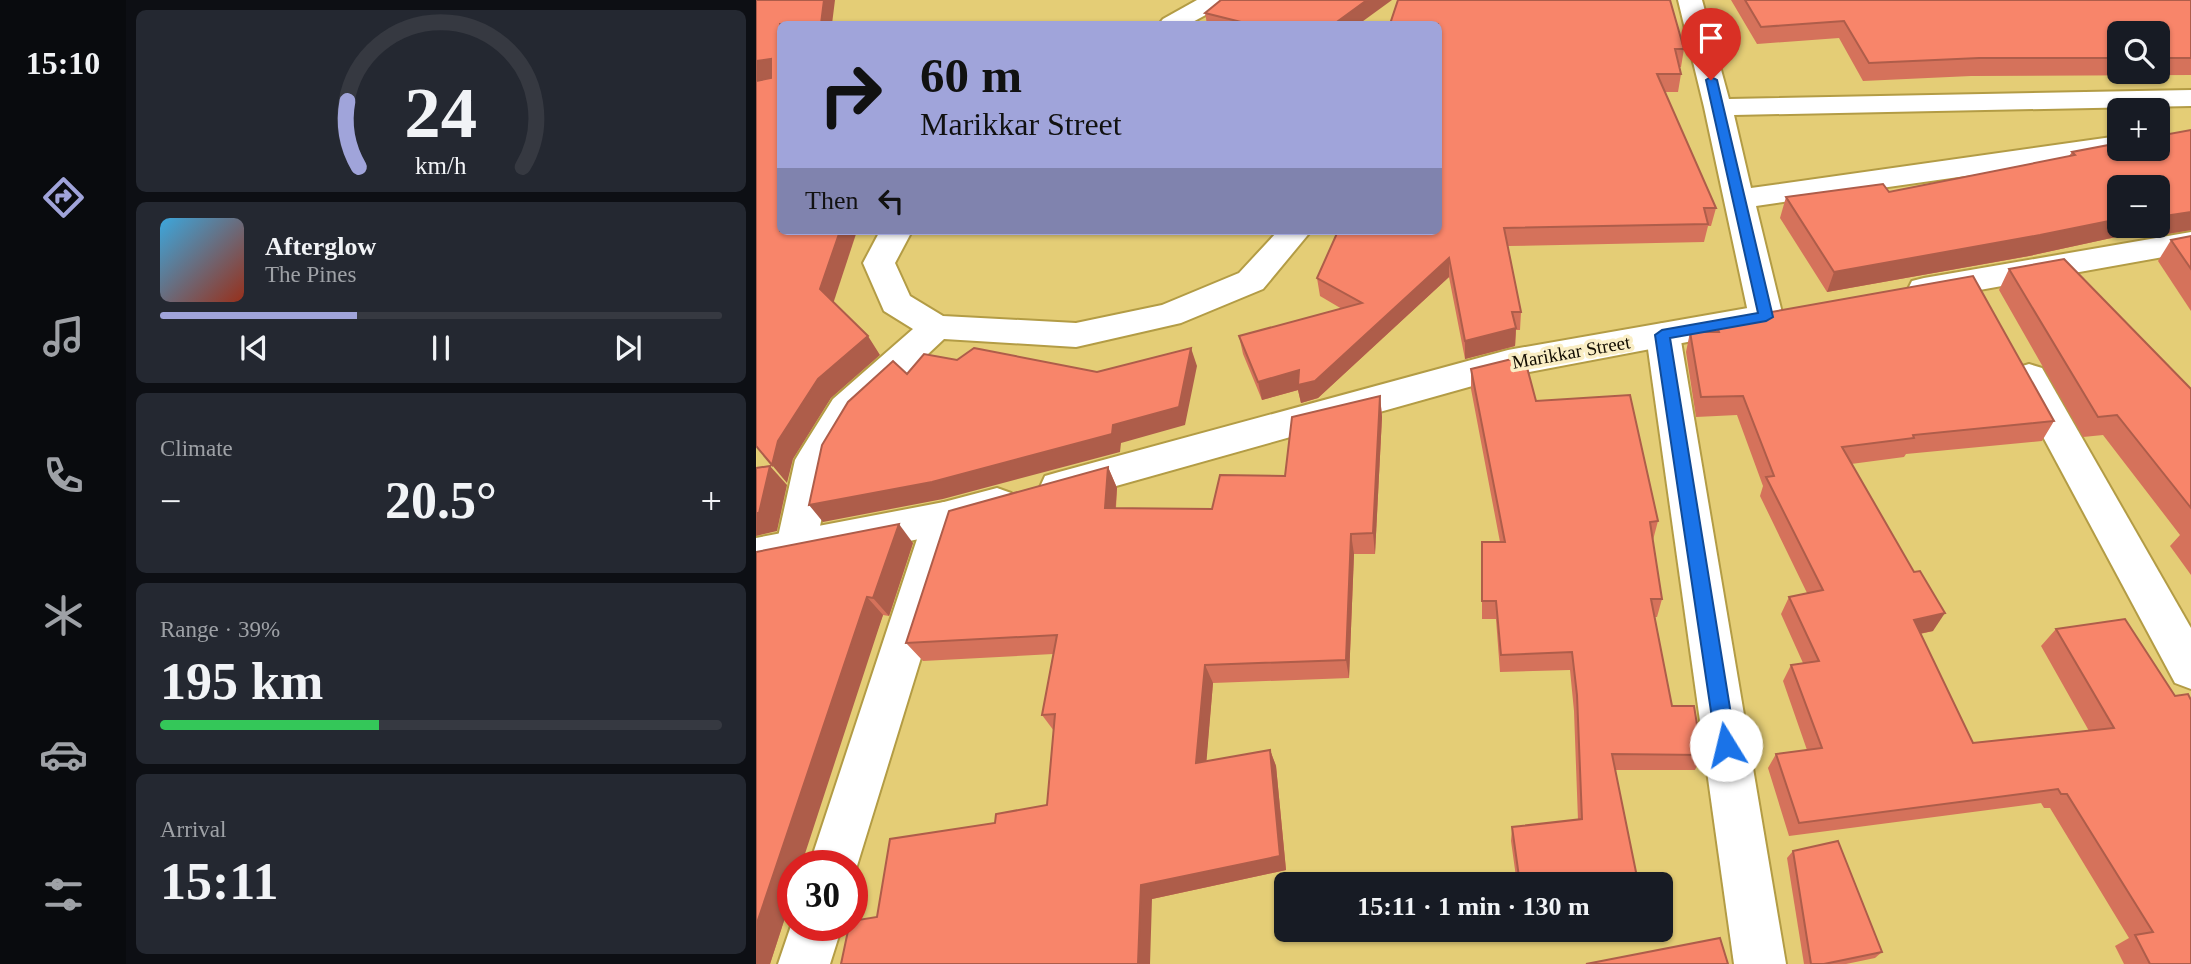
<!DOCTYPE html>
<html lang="en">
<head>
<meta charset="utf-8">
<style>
  :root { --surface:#171b24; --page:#242831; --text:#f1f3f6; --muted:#9ea1a6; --line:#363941; --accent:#a0a4da }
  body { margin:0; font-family:Georgia,serif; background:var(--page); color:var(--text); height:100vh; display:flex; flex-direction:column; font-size:26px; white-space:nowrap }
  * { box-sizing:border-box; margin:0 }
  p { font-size:23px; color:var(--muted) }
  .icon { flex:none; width:38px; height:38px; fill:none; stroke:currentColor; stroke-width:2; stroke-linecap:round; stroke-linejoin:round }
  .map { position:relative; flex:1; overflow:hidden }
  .side { display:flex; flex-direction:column; gap:10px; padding:10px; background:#0d0f14; width:630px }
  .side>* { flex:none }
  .top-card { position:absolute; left:21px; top:21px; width:665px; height:214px; border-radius:10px; box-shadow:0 2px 5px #0004; background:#a0a4da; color:#111; overflow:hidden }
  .tools { position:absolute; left:1351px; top:21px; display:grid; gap:14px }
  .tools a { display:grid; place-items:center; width:63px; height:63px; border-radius:10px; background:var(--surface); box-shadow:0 2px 5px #0004; font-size:35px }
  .speed { position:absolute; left:21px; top:850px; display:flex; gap:14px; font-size:35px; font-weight:700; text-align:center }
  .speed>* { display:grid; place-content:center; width:91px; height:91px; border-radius:50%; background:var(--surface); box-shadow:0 2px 5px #0004; line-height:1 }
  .speed .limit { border:10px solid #d22; background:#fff; color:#111 }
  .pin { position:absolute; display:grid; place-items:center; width:60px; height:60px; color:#fff; margin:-72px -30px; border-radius:50% 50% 50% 0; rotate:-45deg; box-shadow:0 0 7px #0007 }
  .pin .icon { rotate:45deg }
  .me { position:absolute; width:77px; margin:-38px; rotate:351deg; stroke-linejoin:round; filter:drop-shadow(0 0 5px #0008) }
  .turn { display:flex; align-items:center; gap:24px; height:147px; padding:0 28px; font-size:32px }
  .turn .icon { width:91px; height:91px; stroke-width:2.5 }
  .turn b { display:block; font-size:49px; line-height:60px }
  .then { display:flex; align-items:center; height:66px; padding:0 28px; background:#0003; gap:14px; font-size:26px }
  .big { font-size:52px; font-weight:700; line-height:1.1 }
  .side .widget { flex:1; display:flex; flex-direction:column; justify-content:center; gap:10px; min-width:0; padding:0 24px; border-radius:10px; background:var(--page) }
  .side .dial { align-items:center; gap:0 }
  .dial svg { height:182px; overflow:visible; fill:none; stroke:var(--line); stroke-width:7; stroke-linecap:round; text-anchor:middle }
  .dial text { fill:var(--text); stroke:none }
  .song { display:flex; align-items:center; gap:21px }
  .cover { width:84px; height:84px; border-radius:10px; background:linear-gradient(135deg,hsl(200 70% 55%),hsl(10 70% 35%)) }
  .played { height:7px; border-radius:4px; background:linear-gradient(90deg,var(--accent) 35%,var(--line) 35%) }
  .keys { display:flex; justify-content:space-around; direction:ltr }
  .heat { display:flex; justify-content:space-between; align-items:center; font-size:38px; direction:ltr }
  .charge { height:10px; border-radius:5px; background:linear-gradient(90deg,#34c759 39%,var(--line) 0) }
  .trip { position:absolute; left:518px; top:872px; width:399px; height:70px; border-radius:10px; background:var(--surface); box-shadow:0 2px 5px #0004; font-weight:700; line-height:70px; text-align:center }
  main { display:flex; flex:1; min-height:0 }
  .tab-bar { display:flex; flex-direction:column; width:126px; justify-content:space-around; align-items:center; background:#090b0e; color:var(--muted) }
  .tab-bar .icon { width:49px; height:49px }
  .tab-bar .active { color:var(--accent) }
  .tab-bar b { font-size:32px; color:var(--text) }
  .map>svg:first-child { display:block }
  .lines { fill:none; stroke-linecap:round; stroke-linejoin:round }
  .street-casing { stroke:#b39c45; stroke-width:4 }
  .secondary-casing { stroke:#b39c45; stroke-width:4 }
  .street { fill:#fff; fill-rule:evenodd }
  .secondary { fill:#fff; fill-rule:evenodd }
  .wall { fill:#d5725b; fill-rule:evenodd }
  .shaded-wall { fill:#ae5d4a }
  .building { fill:#f8856a; stroke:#ae5d4a; stroke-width:2 }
  .route { fill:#1a73e8; stroke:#114b97; stroke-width:2 }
  .labels { text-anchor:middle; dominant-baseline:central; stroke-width:7; stroke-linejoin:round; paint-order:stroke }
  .street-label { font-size:19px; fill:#110b00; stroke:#faeec5 }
</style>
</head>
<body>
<main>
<nav class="tab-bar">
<b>15:10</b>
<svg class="icon active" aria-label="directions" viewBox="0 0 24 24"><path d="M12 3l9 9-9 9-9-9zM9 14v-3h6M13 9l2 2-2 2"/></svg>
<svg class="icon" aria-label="music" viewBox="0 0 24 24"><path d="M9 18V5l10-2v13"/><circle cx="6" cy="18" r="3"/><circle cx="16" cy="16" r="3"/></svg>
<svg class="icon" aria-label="phone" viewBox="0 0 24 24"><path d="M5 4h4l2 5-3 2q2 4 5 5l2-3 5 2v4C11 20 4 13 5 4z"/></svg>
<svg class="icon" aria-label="climate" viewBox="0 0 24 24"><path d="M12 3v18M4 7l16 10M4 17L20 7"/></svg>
<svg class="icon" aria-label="car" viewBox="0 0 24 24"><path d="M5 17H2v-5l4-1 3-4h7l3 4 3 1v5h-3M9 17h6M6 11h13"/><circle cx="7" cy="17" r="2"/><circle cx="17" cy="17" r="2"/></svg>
<svg class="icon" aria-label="filters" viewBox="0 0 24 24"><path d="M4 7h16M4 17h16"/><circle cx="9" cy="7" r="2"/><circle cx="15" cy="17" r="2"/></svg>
</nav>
<section class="side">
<div class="widget dial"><svg viewBox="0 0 100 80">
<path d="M14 69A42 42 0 1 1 86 69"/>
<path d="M14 69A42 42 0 0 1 9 40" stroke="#a0a4da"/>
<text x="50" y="56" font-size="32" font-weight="700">24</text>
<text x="50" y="72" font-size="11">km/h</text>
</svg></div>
<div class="widget">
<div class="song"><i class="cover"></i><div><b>Afterglow</b><p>The Pines</p></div></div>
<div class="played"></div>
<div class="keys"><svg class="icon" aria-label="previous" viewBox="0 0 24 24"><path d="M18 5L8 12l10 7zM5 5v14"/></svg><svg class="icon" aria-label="pause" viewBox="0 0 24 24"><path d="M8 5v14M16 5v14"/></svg><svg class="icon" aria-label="next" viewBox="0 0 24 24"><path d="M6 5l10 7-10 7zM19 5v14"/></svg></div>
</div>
<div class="widget"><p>Climate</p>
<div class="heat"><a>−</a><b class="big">20.5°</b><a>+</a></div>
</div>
<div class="widget"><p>Range · 39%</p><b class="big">195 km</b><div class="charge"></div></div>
<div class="widget"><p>Arrival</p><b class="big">15:11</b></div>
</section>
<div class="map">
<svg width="1435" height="964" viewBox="0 0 1435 964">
  <rect width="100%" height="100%" fill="#e4cd76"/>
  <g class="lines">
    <!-- street casing -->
    <g class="street-casing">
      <g id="street">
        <polygon points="441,0 471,0 468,5 433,24 403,24 407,19"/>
        <polygon points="922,0 946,0 973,99 1435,90 1435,106 978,115 995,188 1363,136 1363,149 1375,149 1363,154 1000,206 1027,317 1022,325 1010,329 998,325 993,317 948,107"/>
        <polygon points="124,231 156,231 139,263 154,296 187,316 320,323 406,305 483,273 522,231 555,231 507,289 425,323 320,347 188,339 103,419 77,462 60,546 54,558 40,563 26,558 20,546 39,460 45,450 77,399 157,329 128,311 107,263"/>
        <polygon points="907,323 919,327 924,335 1030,964 978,964 890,335 895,327"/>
        <polygon points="1273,364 1286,368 1435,628 1435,689 1419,683 1255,377 1260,368"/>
        <polygon points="188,502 202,507 208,518 96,882 96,866 53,866 168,518 174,507"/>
        <polygon points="37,920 37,926 86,926 74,964 22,964"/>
      </g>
    </g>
    <!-- secondary casing -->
    <g class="secondary-casing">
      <g id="secondary">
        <polygon points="1435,232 1435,252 1168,300 1156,297 1152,289 1156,281 1168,278"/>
        <polygon points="1009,305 1021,309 1026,317 1021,325 752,376 303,502 289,498 284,487 289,476 303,472 752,350"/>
        <polygon points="241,488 255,493 261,504 255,515 188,534 0,572 0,538 188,502"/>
      </g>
    </g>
    <!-- street -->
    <use href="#street" class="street"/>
    <!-- secondary -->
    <use href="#secondary" class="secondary"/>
  </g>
  <!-- wall -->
  <g class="wall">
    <path d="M975,0H1435V75L1215,76L1107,81L1083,38L1001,44ZM1363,33H1402V72H1363Z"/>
    <polygon points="449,13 603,24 451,24"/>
    <polygon points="682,24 928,49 925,67 923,67 925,74 922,92 909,92 960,208 955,226 952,226 948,242 752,246 765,312 764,330 760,330 759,346 709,359 693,277 562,398 545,403 542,390 506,400 487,354 483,336 586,309 564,296 561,278"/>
    <path d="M1435,130V230L1387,238L1383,232L1273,256L1071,292L1024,218L1030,197L1133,192L1313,156L1316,152ZM1402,187V226H1363Z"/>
    <polygon points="1435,236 1435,311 1402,261 1415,240"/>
    <polygon points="1253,269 1435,389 1435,575 1414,546 1424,535 1347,435 1327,437 1243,290"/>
    <polygon points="959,322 1298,421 1286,441 1150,454 1148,457 1095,464 1177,631 1164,634 1217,743 1333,731 1285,646 1300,629 1369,619 1435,964 1368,964 1359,946 1373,938 1294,808 1288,808 1285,803 1033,836 1012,768 1020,754 1051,750 1027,681 1035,665 1047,663 1025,614 1033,597 1051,593 1004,496 1007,486 981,415 940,417 930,352 934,332 957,332"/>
    <polygon points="715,369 780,401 902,521 897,540 906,599 901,617 899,617 916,706 946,755 939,770 859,770 881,877 878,884 761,884 755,841 756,827 822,820 818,711 814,670 744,672 740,619 726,619 726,561 744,542 715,389"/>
    <polygon points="624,396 626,417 619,554 598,554 593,678 457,683 450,761 514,750 520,766 530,870 396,899 121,917 239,823 291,805 298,731 286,715 297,654 167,661 150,643 352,467 361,488 360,508 456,509 529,476"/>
    <polygon points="157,543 133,616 127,615 37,866 37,893 14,964 0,964 0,552"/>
    <polygon points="1037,851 1126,952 1119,958 1090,964 1048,964 1031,858"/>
  </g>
  <!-- shaded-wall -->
  <g class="shaded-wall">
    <polygon points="68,0 79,0 76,24 65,24"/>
    <polygon points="611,0 636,0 603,24 578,24"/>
    <polygon points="15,59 24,77 0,81 0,61"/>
    <polygon points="1435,212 1435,230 1387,238 1394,226 1402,226 1402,217"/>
    <polygon points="1363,219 1363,226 1387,226 1383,232 1273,256 1071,292 1078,272"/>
    <polygon points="84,231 101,231 76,307 64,289"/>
    <polygon points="693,258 693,277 562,398 545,403 542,390 506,400 502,382 543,370"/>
    <polygon points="760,328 759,346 709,359 709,341"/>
    <polygon points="112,336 124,355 75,398 37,459 31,483 16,465 22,441 62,379"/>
    <polygon points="435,348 441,366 429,425 365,443 364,452 187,499 67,522 53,505 357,425"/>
    <polygon points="624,396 626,417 619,554 617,533"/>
    <polygon points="14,466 31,485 21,531 0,536 0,513"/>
    <polygon points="352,467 361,488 358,528 349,508"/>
    <polygon points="143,524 157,543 133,616 117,598"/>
    <polygon points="595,534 598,554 593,678 590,660"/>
    <polygon points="111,597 127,615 45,866 37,866 37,893 14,964 0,964 0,926"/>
    <polygon points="1189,613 1177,631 1147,637 1158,620"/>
    <polygon points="449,665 457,683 449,779 440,763"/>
    <polygon points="514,750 520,766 530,870 396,899 394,964 382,964 385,885"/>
  </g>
  <!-- building -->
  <g class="building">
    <polygon points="0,0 68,0 65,24 24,24 24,231 84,231 64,289 112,336 62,379 22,441 16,465 0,446 0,81 15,78 15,59 0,61"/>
    <polygon points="465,0 611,0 578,24 493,24 449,13"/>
    <polygon points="642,0 914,0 928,49 919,49 925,74 901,74 960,208 948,208 952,224 748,228 765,312 756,312 760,328 709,341 693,258 559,381 542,385 543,370 502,382 483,336 606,303 561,278 582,231 682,231 682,24 634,24"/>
    <polygon points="989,0 1435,0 1435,58 1402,58 1402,33 1363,33 1363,58 1223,58 1113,63 1088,21 1005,27"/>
    <polygon points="1435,130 1435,212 1402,217 1402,187 1363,187 1363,219 1284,235 1078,272 1030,197 1127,184 1133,192 1319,155 1316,152 1363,143 1363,149 1402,149 1402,136"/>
    <polygon points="1435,236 1435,269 1415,240"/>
    <polygon points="1308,259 1435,389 1435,508 1361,415 1342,417 1253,269"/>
    <polygon points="1217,276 1298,421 1157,435 1158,438 1086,447 1158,572 1164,571 1189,613 1158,620 1217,743 1358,728 1300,629 1369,619 1419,696 1432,694 1435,700 1435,964 1394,964 1379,935 1397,932 1311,794 1305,794 1302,789 1043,823 1020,754 1066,748 1035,665 1063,661 1033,597 1067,590 1010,477 1018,476 987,396 945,397 934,332 963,332 959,322"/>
    <polygon points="218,348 341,372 435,348 423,407 357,425 356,434 176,482 53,505 66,445 92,402 137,361 151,374 168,354 201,360"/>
    <polygon points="768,356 780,401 874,395 902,521 894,522 906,599 895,599 916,706 938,706 946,755 856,754 881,877 820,884 764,884 756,827 826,819 821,695 816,652 745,655 740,601 726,601 726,542 749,542 715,369"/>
    <polygon points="624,396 617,533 595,534 590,660 449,665 440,763 514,750 524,856 385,885 382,964 85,964 93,926 96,926 96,921 121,917 134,839 239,823 240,814 291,805 299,714 286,715 301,635 150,643 193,511 352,467 349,508 456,509 464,475 529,476 536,417"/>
    <polygon points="14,466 3,513 0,513 0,468"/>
    <polygon points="143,524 117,598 111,597 0,926 0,552"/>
    <polygon points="1082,841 1126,952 1068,964 1055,964 1037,851"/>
    <polygon points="964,938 972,964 830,964"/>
  </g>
  <!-- route -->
  <polygon class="route" points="955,77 961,80 1017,317 1010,321 914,338 980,745 977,752 970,754 963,752 960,745 899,335 906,330 1002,313 950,80"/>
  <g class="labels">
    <!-- street labels -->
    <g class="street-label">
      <text transform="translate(815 352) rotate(-10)">Marikkar Street</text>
    </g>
  </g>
</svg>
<div class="tools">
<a><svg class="icon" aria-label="search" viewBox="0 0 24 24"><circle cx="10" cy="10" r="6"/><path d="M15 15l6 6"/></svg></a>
<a>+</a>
<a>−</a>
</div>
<div class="speed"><div class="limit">30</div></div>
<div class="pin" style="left:955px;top:80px;background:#d93025"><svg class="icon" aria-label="arrive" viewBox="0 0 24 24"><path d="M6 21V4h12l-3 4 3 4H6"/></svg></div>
<svg class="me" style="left:970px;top:745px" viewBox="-20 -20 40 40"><circle r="19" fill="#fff"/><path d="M0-13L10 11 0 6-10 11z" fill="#1a73e8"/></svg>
<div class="trip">15:11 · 1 min · 130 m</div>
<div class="top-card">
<div class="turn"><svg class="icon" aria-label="right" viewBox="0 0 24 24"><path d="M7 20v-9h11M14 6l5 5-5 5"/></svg><div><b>60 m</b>Marikkar Street</div></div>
<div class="then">Then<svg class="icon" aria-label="left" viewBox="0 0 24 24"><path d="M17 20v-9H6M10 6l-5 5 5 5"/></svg></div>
</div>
</div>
</main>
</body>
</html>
